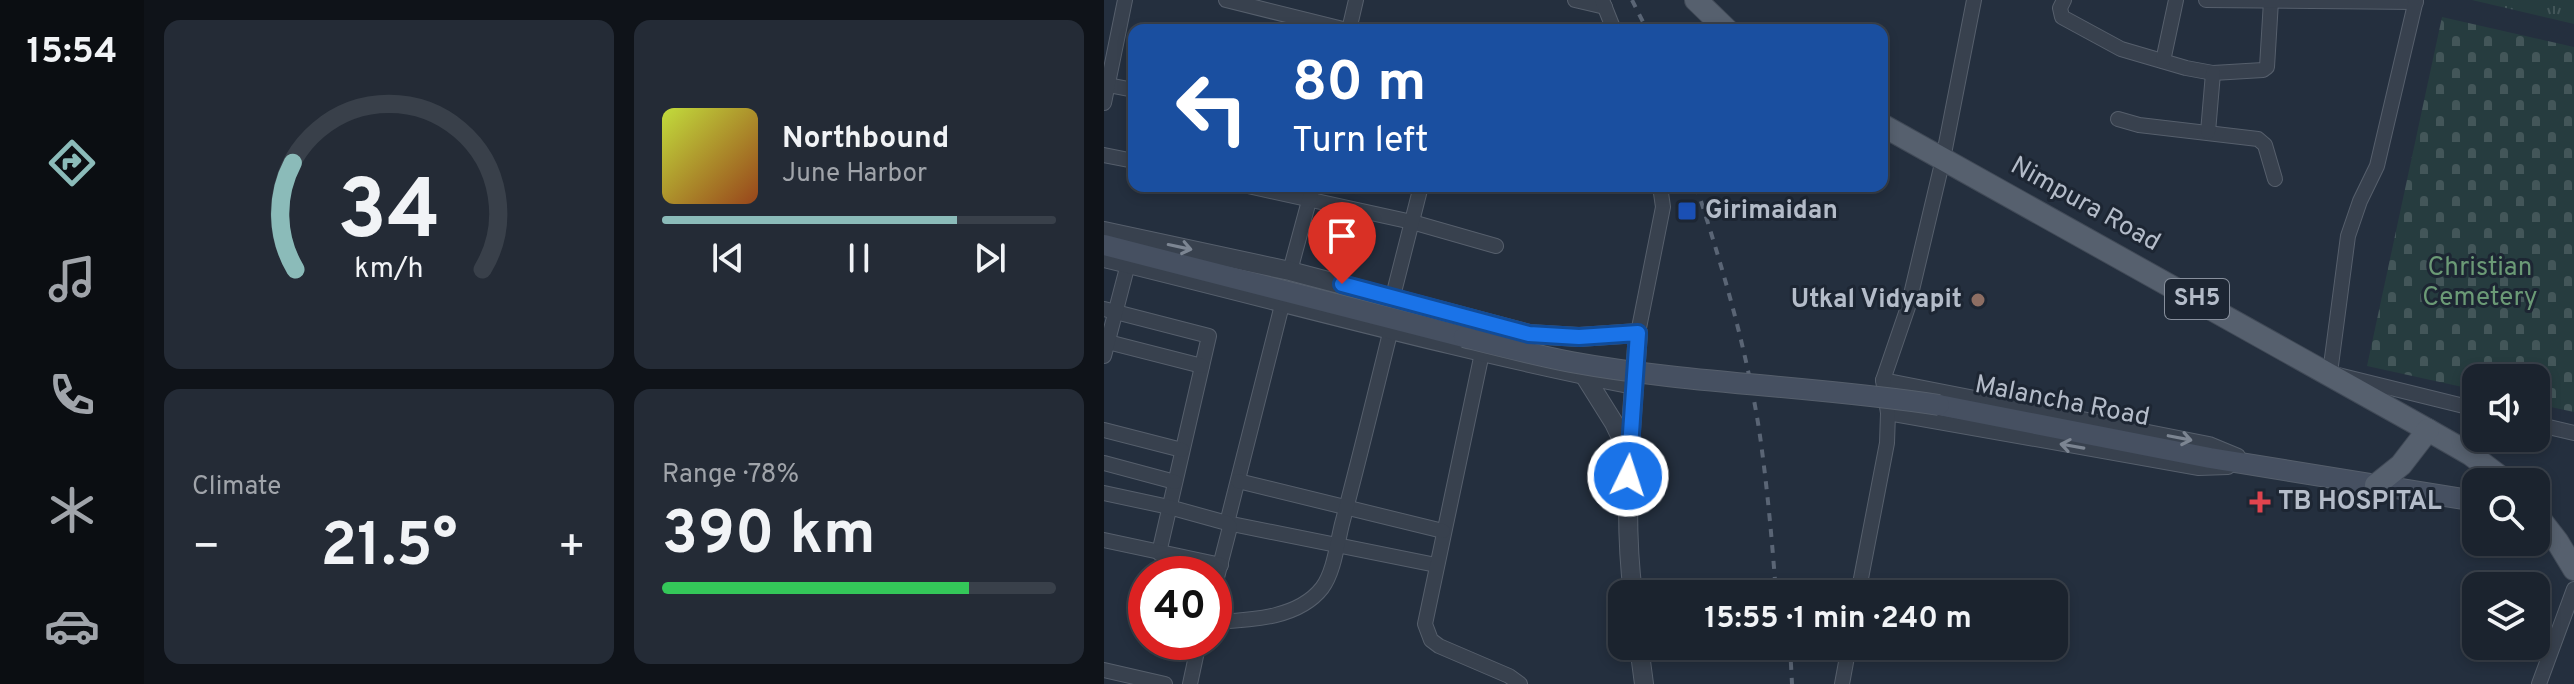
<!DOCTYPE html>
<html lang="en">
<head>
<meta charset="utf-8">
<style>
  :root { --surface:#1b232e; --page:#242b36; --text:#f1f3f6; --muted:#a0a4aa; --line:#39404a; --accent:#8bbbb9 }
  body { margin:0; font-family:Overpass,sans-serif; background:var(--page); color:var(--text); height:100vh; display:flex; flex-direction:column; font-size:30px; white-space:nowrap }
  * { box-sizing:border-box; margin:0 }
  p { font-size:26px; color:var(--muted) }
  .icon { flex:none; width:44px; height:44px; fill:none; stroke:currentColor; stroke-width:2; stroke-linecap:round; stroke-linejoin:round }
  .map { position:relative; flex:1; overflow:hidden }
  .details { display:flex; flex-direction:column; gap:20px; padding:20px; background:#0f1319; width:960px }
  .details>* { flex:none }
  .hud { position:absolute; left:24px; top:24px; width:760px; height:168px; border-radius:16px; box-shadow:0 4px 12px #0003,0 0 0 2px var(--line); background:#1a4fa0; color:#fff; overflow:hidden }
  .controls { position:absolute; left:1358px; top:364px; display:grid; gap:16px }
  .controls a { display:grid; place-items:center; width:88px; height:88px; border-radius:16px; background:var(--surface); box-shadow:0 4px 12px #0003,0 0 0 2px var(--line); font-size:40px }
  .speed { position:absolute; left:24px; top:556px; display:flex; gap:16px; font-size:40px; font-weight:700; text-align:center }
  .speed>* { display:grid; place-content:center; width:104px; height:104px; border-radius:50%; background:var(--surface); box-shadow:0 4px 12px #0003,0 0 0 2px var(--line); line-height:1 }
  .speed .limit { border:12px solid #d22; background:#fff; color:#111 }
  .pin { position:absolute; display:grid; place-items:center; width:68px; height:68px; color:#fff; margin:-82px -34px; border-radius:50% 50% 50% 0; rotate:-45deg; box-shadow:0 0 8px #0007 }
  .pin .icon { rotate:45deg }
  .me { position:absolute; width:88px; margin:-44px; rotate:4deg; stroke-linejoin:round; filter:drop-shadow(0 0 6px #0008) }
  .turn { display:flex; align-items:center; gap:28px; height:168px; padding:0 32px; font-size:36px }
  .turn .icon { width:104px; height:104px; stroke-width:2.5 }
  .turn b { display:block; font-size:56px; line-height:68px }
  .big { font-size:60px; font-weight:700; line-height:1.1 }
  .details .card { flex:1; display:flex; flex-direction:column; justify-content:center; gap:12px; min-width:0; padding:0 28px; border-radius:16px; background:var(--page) }
  .details .dial { align-items:center; gap:0 }
  .dial svg { height:208px; overflow:visible; fill:none; stroke:var(--line); stroke-width:7; stroke-linecap:round; text-anchor:middle }
  .dial text { fill:var(--text); stroke:none }
  .song { display:flex; align-items:center; gap:24px }
  .cover { width:96px; height:96px; border-radius:12px; background:linear-gradient(135deg,hsl(70 70% 55%),hsl(20 70% 35%)) }
  .played { height:8px; border-radius:4px; background:linear-gradient(90deg,var(--accent) 75%,var(--line) 75%) }
  .keys { display:flex; justify-content:space-around; direction:ltr }
  .heat { display:flex; justify-content:space-between; align-items:center; font-size:44px; direction:ltr }
  .charge { height:12px; border-radius:6px; background:linear-gradient(90deg,#34c759 78%,var(--line) 0) }
  .details .tiles { flex:1; display:grid; gap:20px; grid-template-columns:repeat(2,1fr) }
  .trip { position:absolute; left:504px; top:580px; width:460px; height:80px; border-radius:16px; background:var(--surface); box-shadow:0 4px 12px #0003,0 0 0 2px var(--line); font-weight:700; line-height:80px; text-align:center }
  main { display:flex; flex:1; min-height:0 }
  .dock { display:flex; flex-direction:column; width:144px; justify-content:space-around; align-items:center; background:#0b0e12; color:var(--muted) }
  .dock .icon { width:56px; height:56px }
  .dock .current { color:var(--accent) }
  .dock b { font-size:36px; color:var(--text) }
  .map>svg:first-child { display:block }
  .grass { fill:url(#grass-tufts) }
  .cemetery { fill:url(#cemetery-stones) }
  .lines { fill:none; stroke-linecap:round; stroke-linejoin:round }
  .minor-casing { stroke:#565f6c; stroke-width:16 }
  .tertiary-casing { stroke:#565f6c; stroke-width:20 }
  .secondary-casing { stroke:#565f6c; stroke-width:22 }
  .primary-casing { stroke:#414a57; stroke-width:24 }
  .minor { stroke:#38414e; stroke-width:14 }
  .tertiary { stroke:#38414e; stroke-width:18 }
  .secondary { stroke:#465061; stroke-width:20 }
  .primary { stroke:#56606e; stroke-width:22 }
  .rail { stroke:#5a6575; stroke-width:4; stroke-dasharray:8 8; stroke-linecap:butt }
  .secondary-bridge-casing { stroke:#565f6c; stroke-width:22; stroke-linecap:butt }
  .secondary-bridge { stroke:#465061; stroke-width:20 }
  .oneway { stroke:#7c8592 }
  .route-casing { stroke:#114b97; stroke-width:20 }
  .route { stroke:#1a73e8; stroke-width:14 }
  .transit-dot { fill:#1a4fb4; stroke:#1d2633; stroke-width:3 }
  .education-dot { fill:#8d6e63; stroke:#1d2633; stroke-width:3 }
  .health-dot { fill:#e0444e; stroke:#1d2633; stroke-width:3 }
  .labels { text-anchor:middle; dominant-baseline:central; stroke-width:6; stroke-linejoin:round; paint-order:stroke }
  .shield { fill:#1d2633; stroke:#878f9c; stroke-width:2 }
  .shield-label { font-size:24px; font-weight:bold; fill:#b4bcc9 }
  .street-label { font-size:26px; fill:#b4bcc9; stroke:#1d2633 }
  .poi-label { font-size:26px; font-weight:bold; fill:#b4bcc9; stroke:#1d2633; text-anchor:start }
  .park-label { font-size:26px; fill:#6b9a76; stroke:#1d2633 }
</style>
</head>
<body>
<main>
<nav class="dock">
<b>15:54</b>
<svg class="icon current" aria-label="directions" viewBox="0 0 24 24"><path d="M12 3l9 9-9 9-9-9zM9 14v-3h6M13 9l2 2-2 2"/></svg>
<svg class="icon" aria-label="music" viewBox="0 0 24 24"><path d="M9 18V5l10-2v13"/><circle cx="6" cy="18" r="3"/><circle cx="16" cy="16" r="3"/></svg>
<svg class="icon" aria-label="phone" viewBox="0 0 24 24"><path d="M5 4h4l2 5-3 2q2 4 5 5l2-3 5 2v4C11 20 4 13 5 4z"/></svg>
<svg class="icon" aria-label="climate" viewBox="0 0 24 24"><path d="M12 3v18M4 7l16 10M4 17L20 7"/></svg>
<svg class="icon" aria-label="car" viewBox="0 0 24 24"><path d="M5 17H2v-5l4-1 3-4h7l3 4 3 1v5h-3M9 17h6M6 11h13"/><circle cx="7" cy="17" r="2"/><circle cx="17" cy="17" r="2"/></svg>
</nav>
<section class="details">
<div class="tiles">
<div class="card dial"><svg viewBox="0 0 100 80">
<path d="M14 69A42 42 0 1 1 86 69"/>
<path d="M14 69A42 42 0 0 1 13 28" stroke="#8bbbb9"/>
<text x="50" y="56" font-size="32" font-weight="700">34</text>
<text x="50" y="72" font-size="11">km/h</text>
</svg></div>
<div class="card">
<div class="song"><i class="cover"></i><div><b>Northbound</b><p>June Harbor</p></div></div>
<div class="played"></div>
<div class="keys"><svg class="icon" aria-label="previous" viewBox="0 0 24 24"><path d="M18 5L8 12l10 7zM5 5v14"/></svg><svg class="icon" aria-label="pause" viewBox="0 0 24 24"><path d="M8 5v14M16 5v14"/></svg><svg class="icon" aria-label="next" viewBox="0 0 24 24"><path d="M6 5l10 7-10 7zM19 5v14"/></svg></div>
</div>
<div class="card"><p>Climate</p>
<div class="heat"><a>−</a><b class="big">21.5°</b><a>+</a></div>
</div>
<div class="card"><p>Range · 78%</p><b class="big">390 km</b><div class="charge"></div></div>
</div>
</section>
<div class="map">
<svg width="1470" height="684" viewBox="0 0 1470 684">
  <defs>
    <pattern id="grass-tufts" width="24" height="20" patternUnits="userSpaceOnUse" patternTransform="scale(2)"><rect width="24" height="20" fill="#263c3f"/><path d="M3 7l-1-3M5 7V3M7 7l1-3M15 17l-1-3M17 17v-4M19 17l1-3" fill="none" stroke="#435659"/></pattern>
    <pattern id="cemetery-stones" width="16" height="16" patternUnits="userSpaceOnUse" patternTransform="scale(2)"><rect width="16" height="16" fill="#263c3f"/><path d="M2 7V4a2 2 0 0 1 4 0v3zM10 15v-3a2 2 0 0 1 4 0v3z" fill="#435659"/></pattern>
  </defs>
  <rect width="100%" height="100%" fill="#242f3e"/>
  <!-- grass -->
  <polygon class="grass" points="1368,0 1470,0 1470,24"/>
  <!-- cemetery -->
  <polygon class="cemetery" points="1338,17 1470,47 1470,412 1432,404 1432,378 1372,378 1372,390 1263,366"/>
  <g class="lines">
    <!-- minor casing -->
    <g class="minor-casing">
      <g id="minor">
        <polyline points="122,0 243,30"/>
        <polyline points="471,0 501,7"/>
        <polyline points="498,0 510,30"/>
        <polyline points="960,0 956,8 958,17 1017,49 1082,68 1109,73 1159,70 1163,67 1167,1"/>
        <polyline points="1102,0 1312,2"/>
        <polyline points="1312,0 1273,166 1256,201 1244,236 1226,373 1372,409"/>
        <polyline points="245,30 252,0"/>
        <polyline points="1059,61 1072,0"/>
        <polyline points="4,85 30,90"/>
        <polyline points="0,103 21,0"/>
        <polyline points="1014,119 1035,125 1154,139 1161,145 1171,179"/>
        <polyline points="1104,132 1109,73"/>
        <polyline points="0,155 30,161"/>
        <polyline points="144,186 308,222 392,246"/>
        <polyline points="186,271 209,186"/>
        <polyline points="289,296 317,186"/>
        <polyline points="179,301 123,523 332,565"/>
        <polyline points="0,309 105,336 55,553"/>
        <polyline points="534,333 559,207 556,186"/>
        <polyline points="0,341 98,366"/>
        <polyline points="378,353 321,624 327,640 335,646 405,676 416,684"/>
        <polyline points="0,356 24,264"/>
        <polyline points="779,380 1105,444 1134,456"/>
        <polyline points="784,413 1095,468 1124,467"/>
        <polyline points="1432,424 1470,433"/>
        <polyline points="0,430 78,450"/>
        <polyline points="0,463 71,482"/>
        <polyline points="134,481 339,531"/>
        <polyline points="0,493 65,507 123,523 126,527 110,589"/>
        <polyline points="0,540 117,565"/>
        <polyline points="754,594 783,443 784,413 779,380 804,307 839,159 870,0"/>
        <path d="M110,622C145,620 194,619 218,588C230,572 233,544 238,524C255,460 271,394 287,329"/>
        <polyline points="0,670 61,684"/>
        <polyline points="86,684 95,642"/>
        <polyline points="738,684 745,646"/>
        <polyline points="1435,684 1470,589"/>
      </g>
    </g>
    <!-- tertiary casing -->
    <g class="tertiary-casing">
      <g id="tertiary">
        <path d="M0,231L186,271L425,334L475,337L534,333C528,420 518,507 529,594"/>
        <path d="M0,258C177,301 352,350 530,385"/>
        <polyline points="480,375 510,423 524,452"/>
        <polyline points="535,646 540,684"/>
      </g>
    </g>
    <!-- secondary casing -->
    <g class="secondary-casing">
      <g id="secondary">
        <polyline points="0,245 360,337"/>
        <polyline points="835,405 1106,458 1372,501"/>
      </g>
    </g>
    <!-- primary casing -->
    <g class="primary-casing">
      <g id="primary">
        <polyline points="592,0 623,30"/>
        <polyline points="778,125 1324,430 1366,454 1403,482"/>
        <polyline points="1272,485 1297,465 1324,430"/>
        <polyline points="1432,514 1453,541 1470,569"/>
      </g>
    </g>
    <!-- minor -->
    <use href="#minor" class="minor"/>
    <!-- tertiary -->
    <use href="#tertiary" class="tertiary"/>
    <!-- secondary -->
    <use href="#secondary" class="secondary"/>
    <!-- primary -->
    <use href="#primary" class="primary"/>
    <!-- rail -->
    <g class="rail">
      <polyline points="528,0 543,30"/>
      <path d="M592,186C618,265 642,347 655,429C663,484 668,539 672,594"/>
      <polyline points="686,646 688,684"/>
    </g>
    <!-- secondary-bridge casing -->
    <g class="secondary-bridge-casing">
      <path id="secondary-bridge" d="M360,337C396,346 431,355 467,362C587,384 713,386 835,405"/>
    </g>
    <!-- secondary-bridge -->
    <use href="#secondary-bridge" class="secondary-bridge"/>
  </g>
  <!-- one-way arrows -->
  <defs><path id="oneway-shaft" d="M-6 0H5M1.5-3L5.5 0L1.5 3" fill="none" stroke-width="1.6" stroke-linecap="round" stroke-linejoin="round" transform="scale(2)"/></defs>
  <g class="oneway">
    <use href="#oneway-shaft" transform="translate(76 247) rotate(12)"/>
    <use href="#oneway-shaft" transform="translate(1076 438) rotate(11)"/>
    <use href="#oneway-shaft" transform="translate(968 446) rotate(-170)"/>
  </g>
  <g class="lines">
    <!-- route casing -->
    <g class="route-casing">
      <polyline id="route" points="238,284 425,334 475,337 534,333 524,476"/>
    </g>
    <!-- route -->
    <use href="#route" class="route"/>
  </g>
  <!-- markers -->
  <rect class="transit-dot" x="573" y="201" width="20" height="20" rx="4"/>
  <circle class="education-dot" cx="874" cy="300" r="8"/>
  <path class="health-dot" d="M1152 490h8v8h8v8h-8v8h-8v-8h-8v-8h8z"/>
  <g class="labels">
    <!-- shield labels -->
    <rect class="shield" x="1061" y="279" width="64" height="40" rx="6"/>
    <g class="shield-label">
      <text x="1093" y="299">SH5</text>
    </g>
    <!-- street labels -->
    <g class="street-label">
      <text transform="translate(981 205) rotate(29)">Nimpura Road</text>
      <text transform="translate(958 402) rotate(11)">Malancha Road</text>
    </g>
    <!-- poi labels -->
    <g class="poi-label">
      <text x="601" y="211">Girimaidan</text>
      <text x="858" y="300" text-anchor="end">Utkal Vidyapit</text>
      <text x="1174" y="502">TB HOSPITAL</text>
    </g>
    <!-- park labels -->
    <g class="park-label">
      <text x="1376" y="268">Christian<tspan x="1376" dy="30">Cemetery</tspan></text>
    </g>
  </g>
</svg>
<div class="controls">
<a><svg class="icon" aria-label="sound" viewBox="0 0 24 24"><path d="M4 9h4l5-4v14l-5-4H4zM17 9q2 3 0 6"/></svg></a>
<a><svg class="icon" aria-label="search" viewBox="0 0 24 24"><circle cx="10" cy="10" r="6"/><path d="M15 15l6 6"/></svg></a>
<a><svg class="icon" aria-label="layers" viewBox="0 0 24 24"><path d="M12 4l9 5-9 5-9-5zM3 14l9 5 9-5"/></svg></a>
</div>
<div class="speed"><div class="limit">40</div></div>
<div class="pin" style="left:238px;top:284px;background:#d93025"><svg class="icon" aria-label="arrive" viewBox="0 0 24 24"><path d="M6 21V4h12l-3 4 3 4H6"/></svg></div>
<svg class="me" style="left:524px;top:476px" viewBox="-20 -20 40 40"><circle r="17" fill="#1a73e8" stroke="#fff" stroke-width="3"/><path d="M0-11L8 9 0 5-8 9z" fill="#fff"/></svg>
<div class="trip">15:55 · 1 min · 240 m</div>
<div class="hud">
<div class="turn"><svg class="icon" aria-label="left" viewBox="0 0 24 24"><path d="M17 20v-9H6M10 6l-5 5 5 5"/></svg><div><b>80 m</b>Turn left</div></div>
</div>
</div>
</main>
</body>
</html>
